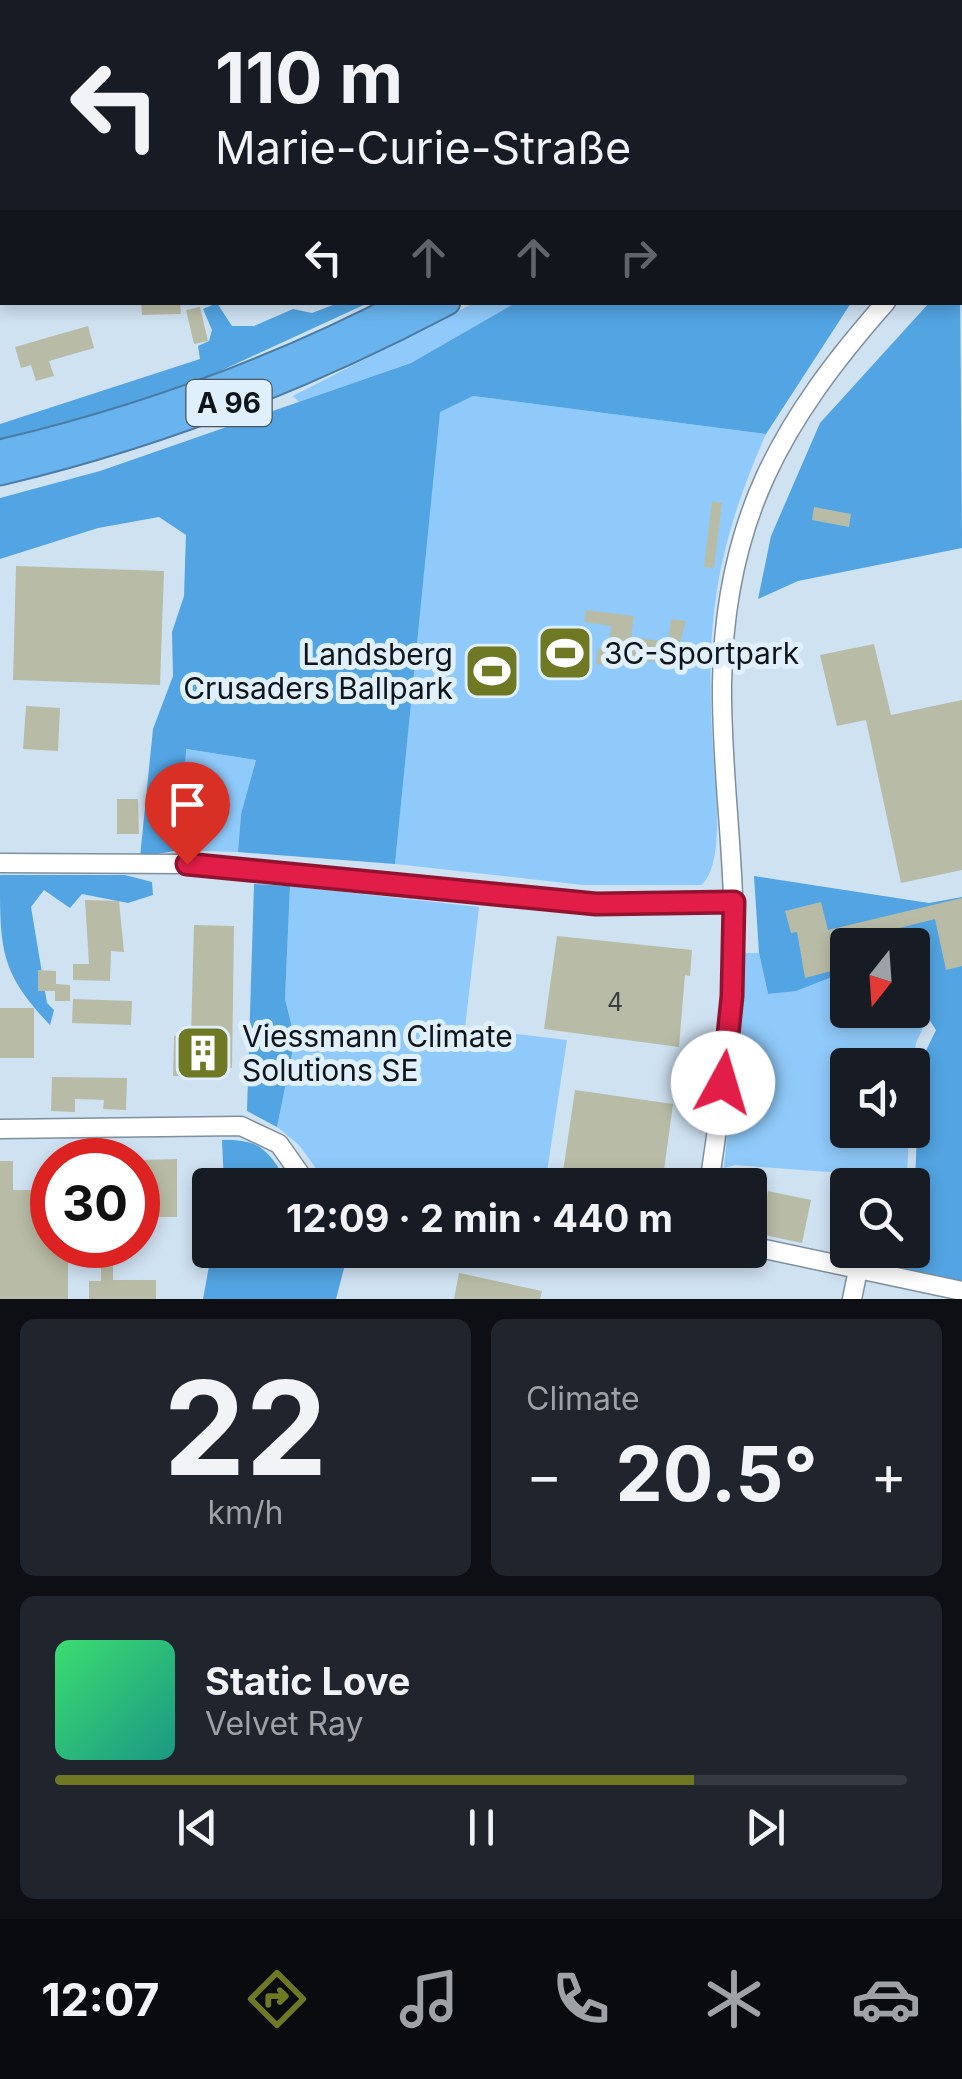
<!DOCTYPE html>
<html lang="en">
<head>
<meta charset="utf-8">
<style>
  :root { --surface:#171b24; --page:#20242c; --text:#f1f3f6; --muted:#9ea1a6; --line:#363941; --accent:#6f7924 }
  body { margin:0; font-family:Inter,sans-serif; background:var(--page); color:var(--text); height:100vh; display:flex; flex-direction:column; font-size:38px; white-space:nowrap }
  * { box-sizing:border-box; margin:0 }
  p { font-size:32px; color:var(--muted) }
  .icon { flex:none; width:55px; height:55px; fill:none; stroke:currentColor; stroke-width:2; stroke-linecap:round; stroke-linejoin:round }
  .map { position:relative; height:1299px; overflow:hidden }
  .details { display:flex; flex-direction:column; gap:20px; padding:20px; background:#0d0f14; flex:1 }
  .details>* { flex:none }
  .banner { position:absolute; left:0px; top:0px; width:962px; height:305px; box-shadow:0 5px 15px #0003; background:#171b24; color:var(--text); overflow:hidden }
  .needle { width:65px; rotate:197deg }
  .buttons { position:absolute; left:830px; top:928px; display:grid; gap:20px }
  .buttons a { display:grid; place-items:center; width:100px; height:100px; border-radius:10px; background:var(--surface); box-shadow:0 5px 15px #0003; font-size:50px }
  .speed { position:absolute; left:30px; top:1138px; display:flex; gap:20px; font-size:50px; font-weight:700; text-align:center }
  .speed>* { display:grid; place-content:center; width:130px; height:130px; border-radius:50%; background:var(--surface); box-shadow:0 5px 15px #0003; line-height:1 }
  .speed .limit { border:15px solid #d22; background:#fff; color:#111 }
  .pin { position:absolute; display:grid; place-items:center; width:85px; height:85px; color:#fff; margin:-102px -42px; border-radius:50% 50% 50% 0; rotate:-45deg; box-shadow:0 0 10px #0007 }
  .pin .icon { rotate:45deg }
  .me { position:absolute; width:110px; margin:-55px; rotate:6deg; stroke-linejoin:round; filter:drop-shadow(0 0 8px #0008) }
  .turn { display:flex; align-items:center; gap:35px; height:210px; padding:0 50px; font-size:45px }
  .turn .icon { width:130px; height:130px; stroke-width:2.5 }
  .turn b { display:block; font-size:70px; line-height:85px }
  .lanes { display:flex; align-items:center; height:95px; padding:0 50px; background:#0003; justify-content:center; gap:50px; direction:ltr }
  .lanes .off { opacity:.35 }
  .big { font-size:75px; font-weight:700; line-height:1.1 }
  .details .card { flex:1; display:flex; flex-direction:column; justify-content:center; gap:15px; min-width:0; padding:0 35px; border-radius:15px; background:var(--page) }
  .details .dial { align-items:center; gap:0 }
  .dial b { font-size:130px; line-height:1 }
  .song { display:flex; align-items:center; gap:30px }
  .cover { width:120px; height:120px; border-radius:15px; background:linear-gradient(135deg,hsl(140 70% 55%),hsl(170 70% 35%)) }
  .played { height:10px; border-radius:5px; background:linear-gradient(90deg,var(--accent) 75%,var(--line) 75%) }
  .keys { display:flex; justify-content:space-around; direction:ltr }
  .heat { display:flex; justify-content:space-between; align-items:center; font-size:55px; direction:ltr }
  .details .tiles { flex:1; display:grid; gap:20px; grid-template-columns:1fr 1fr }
  .card:last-child { grid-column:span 2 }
  .trip { position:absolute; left:192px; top:1168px; width:575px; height:100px; border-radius:10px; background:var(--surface); box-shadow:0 5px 15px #0003; font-weight:700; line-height:100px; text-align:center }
  .menu { display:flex; height:160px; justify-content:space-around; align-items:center; background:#090b0e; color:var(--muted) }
  .menu .icon { width:70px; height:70px }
  .menu .on { color:var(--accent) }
  .menu b { font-size:45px; color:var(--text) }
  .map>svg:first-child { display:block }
  .green { fill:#8fcafa }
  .forest { fill:#52a4e2 }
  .building { fill:#b8bca6 }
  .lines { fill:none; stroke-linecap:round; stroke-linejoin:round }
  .minor-casing { stroke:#7d8f9e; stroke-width:21 }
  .highway-casing { stroke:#4a7ca5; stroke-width:29 }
  .minor { stroke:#fff; stroke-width:18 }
  .highway { stroke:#69b4ef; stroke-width:25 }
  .route-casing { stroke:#92132f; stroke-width:25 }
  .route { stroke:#e11d48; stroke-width:18 }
  .labels { text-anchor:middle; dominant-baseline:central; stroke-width:10; stroke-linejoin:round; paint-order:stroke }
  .number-label { font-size:25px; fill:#393f3e }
  .shield { fill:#dfeffc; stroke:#4d565e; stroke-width:2.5 }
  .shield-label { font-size:28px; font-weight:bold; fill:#0f151b }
  .poi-label { font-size:30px; fill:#0f151b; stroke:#dfeffc; text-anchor:start }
</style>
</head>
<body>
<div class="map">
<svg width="962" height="1299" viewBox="0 0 962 1299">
  <rect width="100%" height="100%" fill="#cfe2f2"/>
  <!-- green -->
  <g class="green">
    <polygon points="474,303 515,303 411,363 299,402 293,396"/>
    <path d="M473,396L766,434C715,550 705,623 713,750C715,780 726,866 701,885H583L395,864L439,412Z"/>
    <polygon points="185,749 256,760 241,814 238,852 180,850"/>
    <polygon points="290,886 479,907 465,1028 567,1040 545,1185 328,1185 299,1145 277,1127 295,1039 285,999"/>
    <polygon points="745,953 759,953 768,994 796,990 847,971 848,1010 912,1010 914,995 928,1017 916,1043 913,1067 848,1065 848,1130 909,1130 907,1178 735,1165 724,1168"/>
  </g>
  <!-- forest -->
  <g class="forest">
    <polygon points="960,280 962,548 798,581 758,599 771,536 820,423 929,303 960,302"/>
    <polygon points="217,303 232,326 254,326 293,309 312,313 338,303 368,303 168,395 0,439 0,424 200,359 198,346 209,341 212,330 203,309"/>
    <polygon points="515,303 851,303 766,434 473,396 440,412 395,864 238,852 241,814 256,760 186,749 180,850 140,857 153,729 173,676 172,632 184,596 186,535 159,517 98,528 0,559 0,498 100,471 411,363"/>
    <path d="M0,875H125L152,882L153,895L128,903L82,894L70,908L44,890L31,907L47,1003L54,1010L50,1025C0,972 0,950 0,875Z"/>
    <polygon points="754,876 929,903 962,897 962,1283 904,1272 906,1250 912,1250 920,1063 936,1030 913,995 912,945 848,945 847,971 796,991 768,994 759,953"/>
    <polygon points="254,884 290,886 285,999 295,1039 277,1127 247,1111"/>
    <path d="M222,1140C264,1139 268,1152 290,1185H224Z"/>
    <polygon points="212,1250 340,1250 347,1257 336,1299 203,1299"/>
  </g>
  <!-- building -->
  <g class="building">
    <polygon points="180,302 181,314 142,315 141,303"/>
    <polygon points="200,307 208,341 194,344 186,310"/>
    <polygon points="88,326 94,348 49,361 54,376 36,381 31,365 21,368 15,347"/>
    <polygon points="712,501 722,503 714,568 704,567"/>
    <polygon points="814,507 851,514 849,527 812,520"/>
    <polygon points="16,566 164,571 160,685 13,680"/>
    <polygon points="586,610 634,616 631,637 668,642 671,619 686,621 674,664 618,657 617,666 596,664 598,648 608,649 611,626 584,622"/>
    <polygon points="874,644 891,715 962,700 962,870 901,883 866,720 837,726 820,655"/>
    <polygon points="26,706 60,708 58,751 23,749"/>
    <polygon points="117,799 138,799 139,834 117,834"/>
    <polygon points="962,898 962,966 946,970 935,919 832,945 839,969 805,978 797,932 791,933 785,911 821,902 828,930"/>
    <polygon points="85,900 119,901 124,952 111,951 110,981 73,980 73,964 89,964"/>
    <polygon points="194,925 234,926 232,1068 214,1067 214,1077 173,1076 174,1036 191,1036"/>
    <polygon points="557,936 692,950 690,976 685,975 679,1047 544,1029"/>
    <polygon points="38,970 56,971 56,984 70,985 70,1001 55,1001 55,991 38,991"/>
    <polygon points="73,999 132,1001 131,1025 72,1023"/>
    <rect x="0" y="1008" width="34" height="50"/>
    <polygon points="52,1077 127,1078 126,1110 103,1109 104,1100 75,1099 75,1112 51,1111"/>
    <polygon points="575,1090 673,1104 662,1185 561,1185"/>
    <polygon points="177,1159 177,1217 138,1217 138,1160"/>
    <polygon points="0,1161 13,1161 13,1190 52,1190 52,1245 68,1245 68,1299 0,1299"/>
    <polygon points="768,1191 811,1200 802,1243 750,1232 750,1198 767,1198"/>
    <polygon points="101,1263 113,1263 113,1280 156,1280 156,1299 89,1299 89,1281 101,1281"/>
    <polygon points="459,1273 542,1291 540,1299 454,1299"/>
  </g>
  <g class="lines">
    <!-- minor casing -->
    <g class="minor-casing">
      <g id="minor">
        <polyline points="679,0 682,2"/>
        <polyline points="41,2 41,0"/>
        <polyline points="288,2 289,0"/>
        <polyline points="0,92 2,92"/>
        <polyline points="960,206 962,206"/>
        <polyline points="960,256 962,255"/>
        <polyline points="0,286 2,285"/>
        <polyline points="0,863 187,864 596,904 734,902"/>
        <polyline points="0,1129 241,1126 279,1144 308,1185"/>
        <path d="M709,1185C721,1102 734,1019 734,935C734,851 721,767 722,684C724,521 781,421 886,302"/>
        <polyline points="750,1246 962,1291"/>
        <polyline points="377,1250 408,1256 473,1250"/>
        <polyline points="852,1299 858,1270"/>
      </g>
    </g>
    <!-- highway casing -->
    <g class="highway-casing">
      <g id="highway">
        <polyline points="789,2 791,0"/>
        <polyline points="820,2 823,0"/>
        <polyline points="848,2 850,0"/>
        <path d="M0,453C141,420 279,370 408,302"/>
        <path d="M0,472C157,435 305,377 447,302"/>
      </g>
    </g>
    <!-- minor -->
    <use href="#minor" class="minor"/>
    <!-- highway -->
    <use href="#highway" class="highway"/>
  </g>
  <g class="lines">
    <!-- route casing -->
    <g class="route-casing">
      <polyline id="route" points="187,864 596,904 734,902 732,996 723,1083"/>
    </g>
    <!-- route -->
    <use href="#route" class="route"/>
  </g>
  <!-- icons -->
  <defs>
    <g id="stadium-square" transform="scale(2.875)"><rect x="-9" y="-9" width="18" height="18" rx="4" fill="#6f7924" stroke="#dfeffc"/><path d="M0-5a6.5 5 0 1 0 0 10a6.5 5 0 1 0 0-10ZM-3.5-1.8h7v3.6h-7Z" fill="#fff"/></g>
    <g id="building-square" transform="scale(2.875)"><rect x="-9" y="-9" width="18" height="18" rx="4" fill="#6f7924" stroke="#dfeffc"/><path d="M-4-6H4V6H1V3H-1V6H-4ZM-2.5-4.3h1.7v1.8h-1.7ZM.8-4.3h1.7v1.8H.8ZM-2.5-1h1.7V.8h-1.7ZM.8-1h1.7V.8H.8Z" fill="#fff"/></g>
  </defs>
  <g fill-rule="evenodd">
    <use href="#stadium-square" x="565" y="653"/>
    <use href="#stadium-square" x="492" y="671"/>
    <use href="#building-square" x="203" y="1053"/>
  </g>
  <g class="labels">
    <!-- number labels -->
    <g class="number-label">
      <text x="615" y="1002">4</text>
    </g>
    <!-- shield labels -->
    <rect class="shield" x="186.5" y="380" width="85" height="46" rx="8"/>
    <g class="shield-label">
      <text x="229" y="403">A 96</text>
    </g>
    <!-- poi labels -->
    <g class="poi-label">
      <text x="604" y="653">3C-Sportpark</text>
      <text x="453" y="654" text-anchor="end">Landsberg<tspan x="453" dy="34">Crusaders Ballpark</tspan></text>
      <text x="242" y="1036">Viessmann Climate<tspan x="242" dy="34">Solutions SE</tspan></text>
    </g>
  </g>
</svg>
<div class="buttons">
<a><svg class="needle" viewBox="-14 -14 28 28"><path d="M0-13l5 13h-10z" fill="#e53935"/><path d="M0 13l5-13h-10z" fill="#9ea1a6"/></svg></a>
<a><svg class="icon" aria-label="sound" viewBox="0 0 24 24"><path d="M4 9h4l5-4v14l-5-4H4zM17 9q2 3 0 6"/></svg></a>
<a><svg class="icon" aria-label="search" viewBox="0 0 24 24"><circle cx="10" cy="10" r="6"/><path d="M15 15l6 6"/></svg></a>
</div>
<div class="speed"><div class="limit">30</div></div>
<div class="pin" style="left:187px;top:864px;background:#d93025"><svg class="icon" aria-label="arrive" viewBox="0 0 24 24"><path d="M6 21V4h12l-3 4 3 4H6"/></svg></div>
<svg class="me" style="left:723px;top:1083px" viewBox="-20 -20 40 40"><circle r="19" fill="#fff"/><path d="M0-13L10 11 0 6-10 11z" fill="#e11d48"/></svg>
<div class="trip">12:09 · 2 min · 440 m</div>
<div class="banner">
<div class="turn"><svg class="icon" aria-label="left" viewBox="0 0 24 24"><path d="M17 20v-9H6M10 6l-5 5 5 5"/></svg><div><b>110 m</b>Marie-Curie-Straße</div></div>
<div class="lanes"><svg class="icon" aria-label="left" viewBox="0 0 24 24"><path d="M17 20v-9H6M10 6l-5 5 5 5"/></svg><svg class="icon off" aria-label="ahead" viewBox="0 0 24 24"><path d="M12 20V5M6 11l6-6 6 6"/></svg><svg class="icon off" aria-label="ahead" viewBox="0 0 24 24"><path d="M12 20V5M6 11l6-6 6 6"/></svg><svg class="icon off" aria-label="right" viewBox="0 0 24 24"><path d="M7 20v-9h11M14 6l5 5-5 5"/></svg></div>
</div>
</div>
<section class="details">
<div class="tiles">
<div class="card dial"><b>22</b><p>km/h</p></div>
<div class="card"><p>Climate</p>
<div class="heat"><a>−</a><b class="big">20.5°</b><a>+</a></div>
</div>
<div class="card">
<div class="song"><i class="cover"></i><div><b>Static Love</b><p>Velvet Ray</p></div></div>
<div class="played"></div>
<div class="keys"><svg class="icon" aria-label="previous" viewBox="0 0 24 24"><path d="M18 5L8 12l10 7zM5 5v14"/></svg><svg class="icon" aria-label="pause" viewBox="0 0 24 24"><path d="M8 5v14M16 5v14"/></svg><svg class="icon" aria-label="next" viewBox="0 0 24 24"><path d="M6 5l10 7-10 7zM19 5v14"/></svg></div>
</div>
</div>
</section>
<nav class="menu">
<b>12:07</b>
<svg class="icon on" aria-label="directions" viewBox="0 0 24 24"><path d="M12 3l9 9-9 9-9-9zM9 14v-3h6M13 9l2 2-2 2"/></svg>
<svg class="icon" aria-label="music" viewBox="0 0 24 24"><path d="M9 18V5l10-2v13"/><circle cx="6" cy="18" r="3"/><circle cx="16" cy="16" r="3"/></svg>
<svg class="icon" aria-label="phone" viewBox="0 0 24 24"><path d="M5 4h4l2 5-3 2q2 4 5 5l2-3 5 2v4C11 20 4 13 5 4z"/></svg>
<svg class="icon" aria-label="climate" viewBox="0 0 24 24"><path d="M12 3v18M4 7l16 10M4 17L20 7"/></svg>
<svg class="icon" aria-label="car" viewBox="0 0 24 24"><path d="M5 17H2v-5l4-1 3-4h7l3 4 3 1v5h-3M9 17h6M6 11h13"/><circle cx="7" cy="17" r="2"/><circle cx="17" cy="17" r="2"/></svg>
</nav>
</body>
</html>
